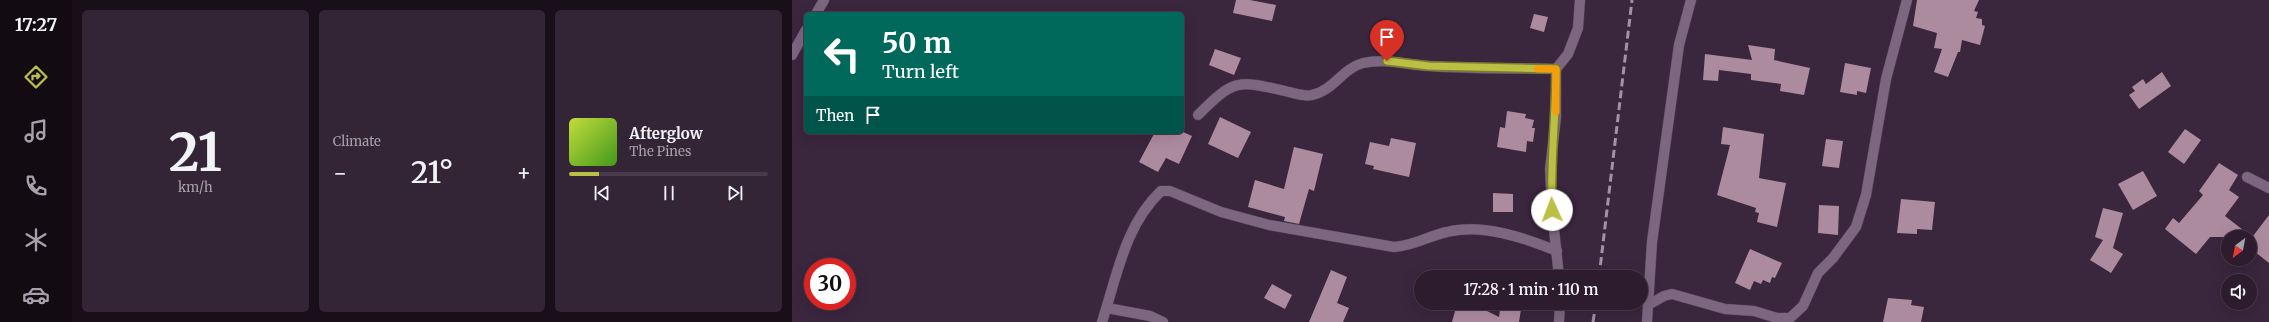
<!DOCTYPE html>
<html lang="en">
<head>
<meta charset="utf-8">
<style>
  :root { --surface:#2c1c2e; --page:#342536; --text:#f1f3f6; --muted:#a6a1aa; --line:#483a4a; --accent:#bbc044 }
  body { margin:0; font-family:Merriweather,serif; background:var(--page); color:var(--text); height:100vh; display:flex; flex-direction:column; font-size:15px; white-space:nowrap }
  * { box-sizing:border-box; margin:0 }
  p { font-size:13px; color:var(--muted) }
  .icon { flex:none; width:22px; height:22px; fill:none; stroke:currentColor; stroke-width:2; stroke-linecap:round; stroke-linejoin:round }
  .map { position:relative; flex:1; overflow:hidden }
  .details { display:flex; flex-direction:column; gap:10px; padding:10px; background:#180f19; width:720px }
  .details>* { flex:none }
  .guide { position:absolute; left:12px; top:12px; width:380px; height:122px; border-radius:6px; box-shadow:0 4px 16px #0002,0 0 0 1px var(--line); background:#00695c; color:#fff; overflow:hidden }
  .needle { width:26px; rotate:212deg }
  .controls { position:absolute; left:1429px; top:230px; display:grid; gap:8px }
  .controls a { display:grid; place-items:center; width:36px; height:36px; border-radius:50%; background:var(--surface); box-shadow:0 4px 16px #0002,0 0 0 1px var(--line); font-size:20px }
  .speed { position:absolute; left:12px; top:258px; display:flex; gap:8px; font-size:20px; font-weight:700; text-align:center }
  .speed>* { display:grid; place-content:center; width:52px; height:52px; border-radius:50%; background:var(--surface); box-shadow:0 4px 16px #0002,0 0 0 1px var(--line); line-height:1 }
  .speed .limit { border:6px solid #d22; background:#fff; color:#111 }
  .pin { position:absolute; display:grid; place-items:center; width:34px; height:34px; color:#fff; margin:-41px -17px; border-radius:50% 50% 50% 0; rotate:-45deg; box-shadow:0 0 4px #0007 }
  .pin .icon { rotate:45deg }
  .me { position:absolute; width:44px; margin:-22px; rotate:358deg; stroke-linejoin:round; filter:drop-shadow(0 0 3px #0008) }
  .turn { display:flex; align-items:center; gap:14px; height:84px; padding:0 12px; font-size:18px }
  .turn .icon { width:52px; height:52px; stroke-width:2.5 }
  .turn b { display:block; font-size:28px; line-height:34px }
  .then { display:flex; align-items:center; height:38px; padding:0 12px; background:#0003; gap:8px; font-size:15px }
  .big { font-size:30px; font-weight:600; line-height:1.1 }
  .details .card { flex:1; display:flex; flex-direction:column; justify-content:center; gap:6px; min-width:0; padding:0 14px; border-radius:6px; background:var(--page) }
  .details .dial { align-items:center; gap:0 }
  .dial b { font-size:52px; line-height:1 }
  .song { display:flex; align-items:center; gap:12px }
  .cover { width:48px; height:48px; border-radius:6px; background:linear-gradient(135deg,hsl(70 70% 55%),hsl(100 70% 35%)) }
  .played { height:4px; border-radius:2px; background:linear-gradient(90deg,var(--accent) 15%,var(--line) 15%) }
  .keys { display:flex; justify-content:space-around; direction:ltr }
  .heat { display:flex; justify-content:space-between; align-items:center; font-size:22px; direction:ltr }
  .details .tiles { flex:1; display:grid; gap:10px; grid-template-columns:repeat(3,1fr) }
  .trip { position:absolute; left:622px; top:270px; width:234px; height:40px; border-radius:20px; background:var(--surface); box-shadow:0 4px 16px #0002,0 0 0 1px var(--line); font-weight:600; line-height:40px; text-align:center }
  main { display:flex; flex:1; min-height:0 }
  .tabs { display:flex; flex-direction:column; width:72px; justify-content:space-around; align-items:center; background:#120b12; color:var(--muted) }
  .tabs .icon { width:28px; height:28px }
  .tabs .selected { color:var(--accent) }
  .tabs b { font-size:18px; color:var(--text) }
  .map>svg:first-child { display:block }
  .building { fill:#ad8b9e }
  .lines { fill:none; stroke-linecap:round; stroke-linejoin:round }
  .minor-casing { stroke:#564559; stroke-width:11 }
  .minor { stroke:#7c6680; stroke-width:10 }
  .rail { stroke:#a292a4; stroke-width:3; stroke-dasharray:8 4; stroke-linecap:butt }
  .route-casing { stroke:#7a7d2c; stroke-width:10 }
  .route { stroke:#bbc044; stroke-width:7 }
  .slow { stroke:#f59e0b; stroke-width:7 }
</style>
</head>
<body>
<main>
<nav class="tabs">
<b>17:27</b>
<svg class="icon selected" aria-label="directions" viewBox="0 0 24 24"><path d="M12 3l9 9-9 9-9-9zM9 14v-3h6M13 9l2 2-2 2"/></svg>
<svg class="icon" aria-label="music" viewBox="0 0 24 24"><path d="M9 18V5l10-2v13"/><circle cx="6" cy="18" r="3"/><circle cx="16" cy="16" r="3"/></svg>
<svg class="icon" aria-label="phone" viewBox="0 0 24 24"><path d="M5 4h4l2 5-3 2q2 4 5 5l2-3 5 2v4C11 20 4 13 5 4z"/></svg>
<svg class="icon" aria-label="climate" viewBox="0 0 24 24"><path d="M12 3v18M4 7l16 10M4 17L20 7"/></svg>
<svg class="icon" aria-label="car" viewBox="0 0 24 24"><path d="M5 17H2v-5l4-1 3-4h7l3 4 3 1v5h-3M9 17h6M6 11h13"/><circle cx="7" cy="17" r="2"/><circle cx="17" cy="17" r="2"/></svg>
</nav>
<section class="details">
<div class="tiles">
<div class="card dial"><b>21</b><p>km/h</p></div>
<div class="card"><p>Climate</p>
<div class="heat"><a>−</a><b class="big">21°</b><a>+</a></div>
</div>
<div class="card">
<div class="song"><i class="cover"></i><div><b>Afterglow</b><p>The Pines</p></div></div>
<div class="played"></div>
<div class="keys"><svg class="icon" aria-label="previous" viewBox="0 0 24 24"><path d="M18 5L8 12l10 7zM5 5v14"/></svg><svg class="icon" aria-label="pause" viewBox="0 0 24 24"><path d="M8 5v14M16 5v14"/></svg><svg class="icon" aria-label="next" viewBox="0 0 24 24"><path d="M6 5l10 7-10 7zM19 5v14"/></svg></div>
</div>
</div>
</section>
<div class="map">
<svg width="1477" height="322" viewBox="0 0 1477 322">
  <rect width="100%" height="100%" fill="#3a263d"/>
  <!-- building -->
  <g class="building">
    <polygon points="444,0 458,0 484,5 480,21 441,13"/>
    <polygon points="1125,0 1187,0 1182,11 1186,12 1184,18 1190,19 1190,25 1193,26 1188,45 1170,40 1168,52 1166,52 1156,77 1142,72 1150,49 1142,48 1145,33 1121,26"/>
    <polygon points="742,14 756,17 752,32 738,28"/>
    <polygon points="956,45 983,49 982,60 1018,68 1012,95 988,91 989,84 959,80 959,74 927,70 926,81 911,80 913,54 960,60"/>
    <polygon points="423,49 449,58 442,75 417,65"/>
    <polygon points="1053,63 1079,68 1074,93 1065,91 1065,95 1048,92"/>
    <polygon points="1370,72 1379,86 1347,109 1337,95 1343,91 1340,87 1351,79 1354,84"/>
    <polygon points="715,111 734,114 733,118 742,120 740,128 743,128 741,142 735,141 734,152 705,147 708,127 713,128"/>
    <polygon points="428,117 459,132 446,158 416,144"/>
    <polygon points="931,127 972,134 967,178 994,183 985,227 965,222 967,213 963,212 964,208 925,195 938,145 929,144"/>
    <polygon points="1393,129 1409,140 1392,164 1376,152"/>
    <polygon points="363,132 391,132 400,136 387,164 374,158 366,172 347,162"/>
    <polygon points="599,138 624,143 617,177 581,169 582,166 573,164 578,142 597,146"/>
    <polygon points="1034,139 1051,141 1047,168 1030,166"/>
    <polygon points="502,147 531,154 522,191 517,189 507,224 492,221 493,217 456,207 463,180 492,189"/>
    <polygon points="1427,163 1446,175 1437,190 1447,197 1433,216 1460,237 1418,237 1404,254 1373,229 1381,218 1387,223 1411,195 1407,191"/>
    <polygon points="1351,171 1365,196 1341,210 1326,184"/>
    <polygon points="701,193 721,194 721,212 701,212"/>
    <polygon points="1109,199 1143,202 1140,230 1125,229 1125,234 1105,233"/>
    <polygon points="1027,205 1047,206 1046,235 1026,233"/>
    <polygon points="1311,208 1331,213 1321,248 1331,254 1319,273 1298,260 1311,240 1303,237"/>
    <polygon points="1477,215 1477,263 1458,248 1458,240"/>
    <polygon points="958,249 990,263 983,278 980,277 978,283 971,280 969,284 962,281 958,290 943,283"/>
    <polygon points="539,270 555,277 545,303 557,308 551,322 517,322"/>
    <polygon points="480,284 500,295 493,309 472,298"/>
    <polygon points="1096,298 1120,300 1119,305 1132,307 1129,322 1091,322"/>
    <polygon points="679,303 707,317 709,303 730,303 727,322 660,322 665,304 676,308"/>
  </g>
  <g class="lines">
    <!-- minor casing -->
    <g class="minor-casing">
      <g id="minor">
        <polyline points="24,14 32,0"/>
        <polyline points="0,55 14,30"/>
        <path d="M406,115C442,79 445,80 493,91C502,93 512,97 520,95C541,91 551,68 571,63C592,58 616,65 637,66C679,69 722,68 764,69"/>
        <polyline points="1455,177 1477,188"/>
        <polyline points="767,277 760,210 758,169 764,117 764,69 776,54 786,28 788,0"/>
        <polyline points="856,305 872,296 880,294 933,309 962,311 985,318 998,318 1011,306 1026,273 1041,258 1064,227 1074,195 1094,79 1115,0"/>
        <polyline points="315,308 358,316 371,322"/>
        <path d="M310,322C325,276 333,225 369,191H378L429,212L477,225L602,247C622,246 636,236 655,232C690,223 733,238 765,251"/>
        <polyline points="767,322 768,303"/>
        <polyline points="855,322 860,242 887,45 899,0"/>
      </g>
    </g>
    <!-- minor -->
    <use href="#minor" class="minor"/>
    <!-- rail -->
    <g class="rail">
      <polyline points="807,277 840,0"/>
      <polyline points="801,322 804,303"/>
    </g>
  </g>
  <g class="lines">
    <!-- route casing -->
    <g class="route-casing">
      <path id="route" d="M595,61L637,66L764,69C764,116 758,163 760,210"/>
    </g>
    <!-- route -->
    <use href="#route" class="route"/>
    <!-- slow -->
    <polyline class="slow" points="745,69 764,69 764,112"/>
  </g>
</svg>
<div class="controls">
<a><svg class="needle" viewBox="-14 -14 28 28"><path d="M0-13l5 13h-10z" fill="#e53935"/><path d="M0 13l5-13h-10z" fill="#a6a1aa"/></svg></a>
<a><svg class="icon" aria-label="sound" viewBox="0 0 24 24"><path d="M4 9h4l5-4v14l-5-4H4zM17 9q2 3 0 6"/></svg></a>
</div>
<div class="speed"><div class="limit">30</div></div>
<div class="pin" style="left:595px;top:61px;background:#d93025"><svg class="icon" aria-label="arrive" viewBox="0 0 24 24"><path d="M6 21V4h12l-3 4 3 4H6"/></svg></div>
<svg class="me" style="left:760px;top:210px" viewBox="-20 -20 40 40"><circle r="19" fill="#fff"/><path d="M0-13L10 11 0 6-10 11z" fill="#bbc044"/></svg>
<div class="trip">17:28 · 1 min · 110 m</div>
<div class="guide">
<div class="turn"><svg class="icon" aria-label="left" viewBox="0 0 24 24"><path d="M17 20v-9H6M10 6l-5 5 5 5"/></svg><div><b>50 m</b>Turn left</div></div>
<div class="then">Then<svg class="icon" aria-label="arrive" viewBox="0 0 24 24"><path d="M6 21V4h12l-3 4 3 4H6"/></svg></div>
</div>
</div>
</main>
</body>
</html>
